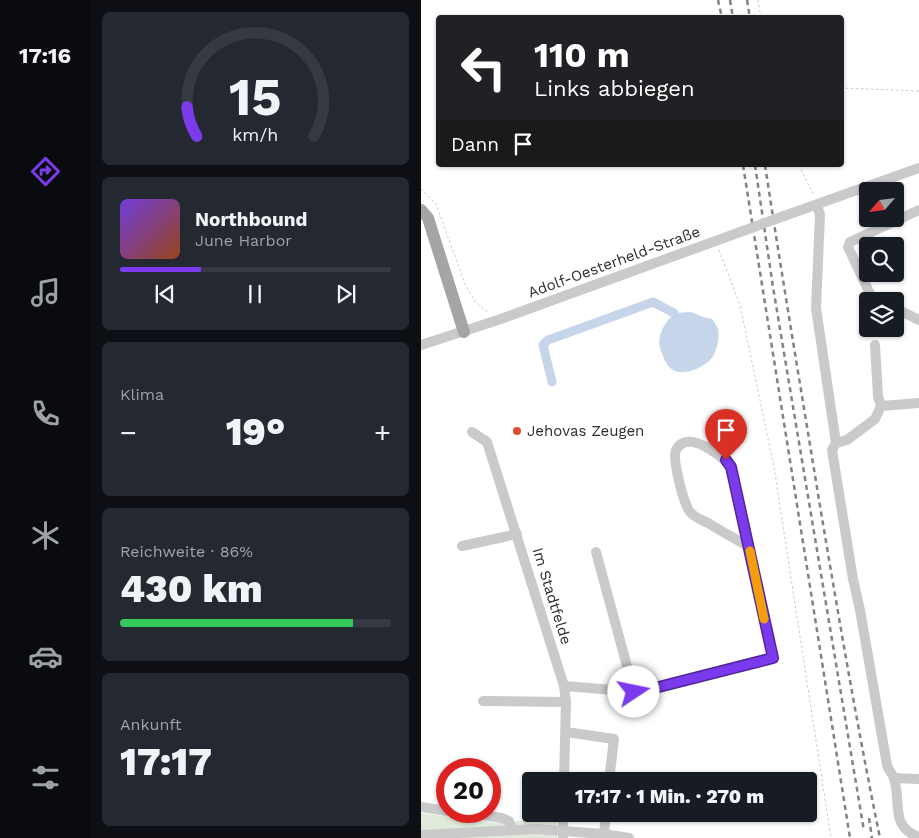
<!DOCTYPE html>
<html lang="de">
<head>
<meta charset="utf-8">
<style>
  :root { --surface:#171b24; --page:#242831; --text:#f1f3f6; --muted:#9ea1a6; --line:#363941; --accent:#7c3aed }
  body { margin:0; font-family:"Work Sans",sans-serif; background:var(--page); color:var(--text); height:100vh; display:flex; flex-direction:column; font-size:19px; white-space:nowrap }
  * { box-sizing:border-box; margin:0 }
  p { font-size:16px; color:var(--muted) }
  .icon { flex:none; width:28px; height:28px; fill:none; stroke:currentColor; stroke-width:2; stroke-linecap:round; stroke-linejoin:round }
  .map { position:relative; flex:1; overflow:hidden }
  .details { display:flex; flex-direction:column; gap:12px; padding:12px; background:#0d0f14; width:331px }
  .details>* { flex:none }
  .hud { position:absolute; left:15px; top:15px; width:408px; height:152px; border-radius:5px; box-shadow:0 1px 4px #0004; background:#202124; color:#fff; overflow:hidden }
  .needle { width:32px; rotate:242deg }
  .controls { position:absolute; left:438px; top:182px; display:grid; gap:10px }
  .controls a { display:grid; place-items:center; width:45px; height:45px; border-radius:5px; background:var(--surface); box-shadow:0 1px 4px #0004; font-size:25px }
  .speed { position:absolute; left:15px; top:758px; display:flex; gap:10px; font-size:25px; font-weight:700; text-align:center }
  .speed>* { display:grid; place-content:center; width:65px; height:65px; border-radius:50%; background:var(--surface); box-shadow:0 1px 4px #0004; line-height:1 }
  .speed .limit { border:8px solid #d22; background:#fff; color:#111 }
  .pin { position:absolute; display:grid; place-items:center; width:42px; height:42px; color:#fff; margin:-51px -21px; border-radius:50% 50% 50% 0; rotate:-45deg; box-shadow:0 0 5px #0007 }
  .pin .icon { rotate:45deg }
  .me { position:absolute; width:55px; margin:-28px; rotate:79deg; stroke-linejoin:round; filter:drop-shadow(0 0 4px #0008) }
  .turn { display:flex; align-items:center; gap:18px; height:105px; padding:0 15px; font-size:22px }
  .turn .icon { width:65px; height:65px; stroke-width:2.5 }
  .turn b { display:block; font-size:35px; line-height:42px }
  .then { display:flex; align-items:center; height:48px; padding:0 15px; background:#0003; gap:10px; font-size:19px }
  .big { font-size:38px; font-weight:800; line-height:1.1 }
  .details .card { flex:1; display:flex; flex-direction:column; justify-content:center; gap:8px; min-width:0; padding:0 18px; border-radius:8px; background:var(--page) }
  .details .dial { align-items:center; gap:0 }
  .dial svg { height:130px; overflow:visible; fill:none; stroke:var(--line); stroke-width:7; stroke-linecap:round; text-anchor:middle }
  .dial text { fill:var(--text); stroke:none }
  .song { display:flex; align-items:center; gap:15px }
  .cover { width:60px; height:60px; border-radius:8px; background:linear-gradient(135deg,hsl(260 70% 55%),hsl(20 70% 35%)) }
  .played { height:5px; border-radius:2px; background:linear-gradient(90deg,var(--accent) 30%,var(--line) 30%) }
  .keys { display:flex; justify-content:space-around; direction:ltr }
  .heat { display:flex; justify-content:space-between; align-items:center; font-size:28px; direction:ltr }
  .charge { height:8px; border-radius:4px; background:linear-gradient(90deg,#34c759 86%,var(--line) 0) }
  .trip { position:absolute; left:101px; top:772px; width:295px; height:50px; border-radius:5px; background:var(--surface); box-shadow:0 1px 4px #0004; font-weight:800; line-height:50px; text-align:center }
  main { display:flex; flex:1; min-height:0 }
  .dock { display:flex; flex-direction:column; width:90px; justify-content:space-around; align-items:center; background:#090b0e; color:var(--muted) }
  .dock .icon { width:35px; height:35px }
  .dock .on { color:var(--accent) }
  .dock b { font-size:22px; color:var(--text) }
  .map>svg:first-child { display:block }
  .green { fill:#dfeada }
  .water { fill:#c7d5ea }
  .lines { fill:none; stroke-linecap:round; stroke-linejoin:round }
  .canal { stroke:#c7d5ea; stroke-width:9 }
  .path { stroke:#cacaca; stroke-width:1; stroke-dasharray:2.5 2.5; stroke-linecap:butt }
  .minor { stroke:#cacaca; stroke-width:10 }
  .major { stroke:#a5a5a5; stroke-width:12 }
  .rail { stroke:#828282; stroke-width:2.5; stroke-dasharray:5 4; stroke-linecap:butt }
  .minor-bridge { stroke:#cacaca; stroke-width:10 }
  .route-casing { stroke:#51269a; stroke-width:12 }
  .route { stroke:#7c3aed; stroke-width:9 }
  .slow { stroke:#f59e0b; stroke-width:9 }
  .poi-dot { fill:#e24a31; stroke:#fff; stroke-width:2 }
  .labels { text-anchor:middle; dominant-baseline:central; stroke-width:5; stroke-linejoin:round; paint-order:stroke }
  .street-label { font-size:15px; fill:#2d2d2d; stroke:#fff }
  .poi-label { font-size:15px; fill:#2d2d2d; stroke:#fff; text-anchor:start }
</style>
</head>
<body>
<main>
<nav class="dock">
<b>17:16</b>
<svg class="icon on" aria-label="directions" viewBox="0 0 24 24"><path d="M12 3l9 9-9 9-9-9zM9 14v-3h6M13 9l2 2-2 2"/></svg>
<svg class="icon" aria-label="music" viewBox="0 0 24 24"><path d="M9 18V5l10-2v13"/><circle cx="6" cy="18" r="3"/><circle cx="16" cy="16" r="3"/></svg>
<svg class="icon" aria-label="phone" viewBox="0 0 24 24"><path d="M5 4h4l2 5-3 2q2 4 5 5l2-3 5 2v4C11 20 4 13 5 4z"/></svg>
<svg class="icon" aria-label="climate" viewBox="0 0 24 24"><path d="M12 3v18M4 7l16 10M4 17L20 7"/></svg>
<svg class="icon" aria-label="car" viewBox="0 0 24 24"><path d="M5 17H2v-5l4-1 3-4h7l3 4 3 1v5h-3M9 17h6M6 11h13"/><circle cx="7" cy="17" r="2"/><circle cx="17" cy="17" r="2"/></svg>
<svg class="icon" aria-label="filters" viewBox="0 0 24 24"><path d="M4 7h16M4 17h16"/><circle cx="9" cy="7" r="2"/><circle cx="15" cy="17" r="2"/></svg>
</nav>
<section class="details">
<div class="card dial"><svg viewBox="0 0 100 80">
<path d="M14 69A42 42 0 1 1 86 69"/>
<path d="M14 69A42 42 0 0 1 8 51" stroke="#7c3aed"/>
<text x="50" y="56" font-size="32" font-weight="700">15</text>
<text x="50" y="72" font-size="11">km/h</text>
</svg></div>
<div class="card">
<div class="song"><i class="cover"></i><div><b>Northbound</b><p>June Harbor</p></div></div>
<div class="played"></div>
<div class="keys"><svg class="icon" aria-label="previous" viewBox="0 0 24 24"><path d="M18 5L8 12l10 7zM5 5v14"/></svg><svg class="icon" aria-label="pause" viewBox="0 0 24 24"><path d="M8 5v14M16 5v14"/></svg><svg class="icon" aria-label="next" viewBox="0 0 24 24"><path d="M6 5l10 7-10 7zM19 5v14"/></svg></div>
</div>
<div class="card"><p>Klima</p>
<div class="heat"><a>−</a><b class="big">19°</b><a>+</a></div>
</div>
<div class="card"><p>Reichweite · 86%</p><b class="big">430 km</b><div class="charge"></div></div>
<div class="card"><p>Ankunft</p><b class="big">17:17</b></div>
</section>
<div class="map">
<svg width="498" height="838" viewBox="0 0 498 838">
  <rect width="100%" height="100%" fill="#fff"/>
  <!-- green -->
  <polygon class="green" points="0,813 75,823 136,818 136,838 0,838"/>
  <!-- water -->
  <path class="water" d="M270,312L282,317L291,319C293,322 296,326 297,329C299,337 296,349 292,356C287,366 263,377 252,370C245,366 243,358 240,351C235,335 243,325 253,313Z"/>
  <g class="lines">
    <!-- canal -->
    <polyline class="canal" points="131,382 122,345 127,340 232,302 253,313"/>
    <!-- path -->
    <g class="path">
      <polyline points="337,0 340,18"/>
      <polyline points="420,88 498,91"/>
      <polyline points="378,165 393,196"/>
      <polyline points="0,189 15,204 44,284 54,302 68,313"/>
      <polyline points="298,250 319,305 353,467 410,838"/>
    </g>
    <!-- minor -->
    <g class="minor">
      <polyline points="396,205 399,215 395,308 415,443"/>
      <polyline points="363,216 498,168"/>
      <polyline points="458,301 450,296 427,247 429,242 498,210"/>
      <polyline points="474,308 498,320"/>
      <polyline points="0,345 77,320 322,231"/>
      <polyline points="454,345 457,396 460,406"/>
      <path d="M498,403L460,406L454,419L426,440L415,443L411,450L432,579L439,610L466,765C467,771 472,773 473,779C481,803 468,826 498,837"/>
      <polyline points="51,432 66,442 143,686 145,702 143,781"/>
      <polyline points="41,546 96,534"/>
      <polyline points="175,552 213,692"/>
      <path d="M143,686L218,692L352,658L310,467C300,456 267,428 255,450C251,459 263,507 270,513C275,518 281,520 287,523C300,531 314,539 327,546"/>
      <polyline points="62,701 145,702"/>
      <polyline points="145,732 193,739 188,781"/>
      <polyline points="473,778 498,779"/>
      <polyline points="0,807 26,811"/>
      <polyline points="31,811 81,818 88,821 91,830"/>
      <polyline points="142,814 142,838"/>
      <polyline points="183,834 185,814"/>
      <polyline points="0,835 115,829 183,834 208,838"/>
    </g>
    <!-- major -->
    <polyline class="major" points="0,210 7,218 12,234 43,332"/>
    <!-- rail -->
    <g class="rail">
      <polyline points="297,0 301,18"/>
      <polyline points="309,0 312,18"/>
      <polyline points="326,0 329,18"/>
      <polyline points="322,165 429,838"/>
      <polyline points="334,165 352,287 443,831"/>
      <path d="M344,165C361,277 380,389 398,500C417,613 436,726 459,838"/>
      <polyline points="448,818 451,838"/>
    </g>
    <!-- minor-bridge -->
    <polyline class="minor-bridge" points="322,231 363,216"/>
  </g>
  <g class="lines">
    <!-- route casing -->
    <g class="route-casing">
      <polyline id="route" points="213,692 218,692 352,658 310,467 305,460"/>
    </g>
    <!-- route -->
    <use href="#route" class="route"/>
    <!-- slow -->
    <polyline class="slow" points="329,551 343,619"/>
  </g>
  <!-- markers -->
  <circle class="poi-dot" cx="96" cy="431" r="5"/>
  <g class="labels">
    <!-- street labels -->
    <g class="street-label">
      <text transform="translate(193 262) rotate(-20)">Adolf-Oesterheld-Straße</text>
      <text transform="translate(131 596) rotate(73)">Im Stadtfelde</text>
    </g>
    <!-- poi labels -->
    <g class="poi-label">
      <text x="106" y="431">Jehovas Zeugen</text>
    </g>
  </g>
</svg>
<div class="controls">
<a><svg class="needle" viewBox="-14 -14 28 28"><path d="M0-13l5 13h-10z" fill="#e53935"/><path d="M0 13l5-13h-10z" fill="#9ea1a6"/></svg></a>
<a><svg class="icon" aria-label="search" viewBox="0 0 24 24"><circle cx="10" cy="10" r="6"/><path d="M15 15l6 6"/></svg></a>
<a><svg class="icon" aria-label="layers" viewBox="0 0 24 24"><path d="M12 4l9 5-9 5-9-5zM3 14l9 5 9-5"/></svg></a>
</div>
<div class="speed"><div class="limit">20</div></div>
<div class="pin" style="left:305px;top:460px;background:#d93025"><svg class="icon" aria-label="arrive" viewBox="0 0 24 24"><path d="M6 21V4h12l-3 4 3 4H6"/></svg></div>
<svg class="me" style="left:213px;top:692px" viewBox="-20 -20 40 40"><circle r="19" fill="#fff"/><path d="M0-13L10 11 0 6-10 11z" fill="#7c3aed"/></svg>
<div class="trip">17:17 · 1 Min. · 270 m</div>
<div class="hud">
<div class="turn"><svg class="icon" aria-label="left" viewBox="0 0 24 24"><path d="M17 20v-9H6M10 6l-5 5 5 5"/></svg><div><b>110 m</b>Links abbiegen</div></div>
<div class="then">Dann<svg class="icon" aria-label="arrive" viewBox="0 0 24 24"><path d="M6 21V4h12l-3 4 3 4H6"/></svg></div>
</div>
</div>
</main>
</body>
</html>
